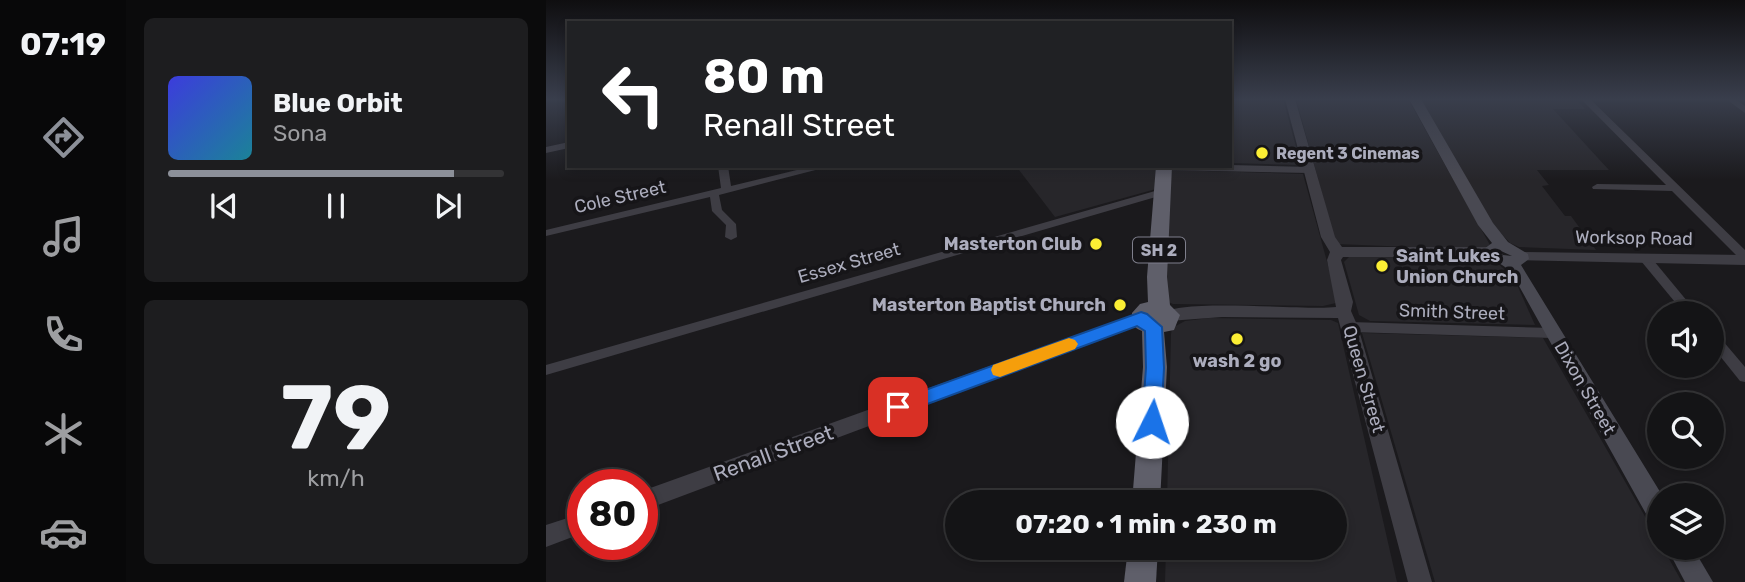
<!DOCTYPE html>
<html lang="en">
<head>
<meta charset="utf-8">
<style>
  :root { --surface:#141416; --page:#1d1d1f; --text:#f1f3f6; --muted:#9d9ea1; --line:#333335; --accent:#8c9099 }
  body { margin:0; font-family:Rubik,sans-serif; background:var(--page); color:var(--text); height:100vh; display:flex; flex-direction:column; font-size:26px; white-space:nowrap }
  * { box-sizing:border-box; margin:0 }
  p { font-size:23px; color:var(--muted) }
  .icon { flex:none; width:38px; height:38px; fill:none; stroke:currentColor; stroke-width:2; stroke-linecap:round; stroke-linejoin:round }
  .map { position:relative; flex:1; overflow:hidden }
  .drawer { display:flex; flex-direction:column; gap:18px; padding:18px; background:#0b0b0c; width:420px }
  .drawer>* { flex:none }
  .top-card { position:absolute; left:21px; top:21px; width:665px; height:147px; border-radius:0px; box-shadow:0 4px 10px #0003,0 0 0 2px var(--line); background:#202124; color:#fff; overflow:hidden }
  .controls { position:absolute; left:1101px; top:301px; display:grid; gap:14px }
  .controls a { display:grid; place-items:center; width:77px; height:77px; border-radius:50%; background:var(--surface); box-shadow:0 4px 10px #0003,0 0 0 2px var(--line); font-size:35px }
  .speed { position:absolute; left:21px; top:469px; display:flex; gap:14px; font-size:35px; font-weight:700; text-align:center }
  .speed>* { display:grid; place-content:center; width:91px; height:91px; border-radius:50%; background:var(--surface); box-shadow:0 4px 10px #0003,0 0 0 2px var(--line); line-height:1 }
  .speed .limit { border:10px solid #d22; background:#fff; color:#111 }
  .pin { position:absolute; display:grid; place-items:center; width:60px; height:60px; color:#fff; margin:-30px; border-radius:14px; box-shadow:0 4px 10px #0006 }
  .me { position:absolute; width:77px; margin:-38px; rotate:4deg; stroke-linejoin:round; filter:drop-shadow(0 0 5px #0008) }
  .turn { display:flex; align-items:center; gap:24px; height:147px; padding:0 21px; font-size:32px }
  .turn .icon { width:91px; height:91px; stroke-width:2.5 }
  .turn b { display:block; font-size:49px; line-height:60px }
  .drawer .card { flex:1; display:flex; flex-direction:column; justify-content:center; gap:10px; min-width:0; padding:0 24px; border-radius:10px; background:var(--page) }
  .drawer .dial { align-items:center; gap:0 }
  .dial b { font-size:91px; line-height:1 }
  .song { display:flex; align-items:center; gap:21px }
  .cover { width:84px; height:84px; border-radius:10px; background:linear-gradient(135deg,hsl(240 70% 55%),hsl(190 70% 35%)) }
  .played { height:7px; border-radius:4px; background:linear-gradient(90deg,var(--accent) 85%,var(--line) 85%) }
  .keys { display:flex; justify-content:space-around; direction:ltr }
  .trip { position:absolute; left:399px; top:490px; width:402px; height:70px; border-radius:35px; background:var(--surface); box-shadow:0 4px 10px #0003,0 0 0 2px var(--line); font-weight:700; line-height:70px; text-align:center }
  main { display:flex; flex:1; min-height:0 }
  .tabs { display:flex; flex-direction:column; width:126px; justify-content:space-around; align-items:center; background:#080809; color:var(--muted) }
  .tabs .icon { width:49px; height:49px }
  .tabs .on { color:var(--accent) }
  .tabs b { font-size:32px; color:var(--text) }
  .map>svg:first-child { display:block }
  .built { fill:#27262a }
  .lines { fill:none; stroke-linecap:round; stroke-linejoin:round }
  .minor { fill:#3e3d44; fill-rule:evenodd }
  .tertiary { fill:#3e3d44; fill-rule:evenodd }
  .secondary { fill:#494952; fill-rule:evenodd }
  .trunk { fill:#5f5f6a; fill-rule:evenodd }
  .route { fill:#1a73e8; stroke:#114b97; stroke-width:2 }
  .slow { fill:#f59e0b }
  .poi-dot { fill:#fbee34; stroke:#161518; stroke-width:2.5 }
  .labels { text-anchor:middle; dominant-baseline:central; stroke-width:7; stroke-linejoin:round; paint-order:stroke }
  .far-poi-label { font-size:16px; font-weight:bold; fill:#acadbd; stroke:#161518; text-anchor:start }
  .shield { fill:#161518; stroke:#7f7f8c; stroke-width:2 }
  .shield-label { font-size:16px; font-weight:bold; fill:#acadbd }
  .street-label { font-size:18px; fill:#acadbd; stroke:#161518 }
  .poi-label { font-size:18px; font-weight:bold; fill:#acadbd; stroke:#161518; text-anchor:end }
  .near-street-label { font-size:21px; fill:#acadbd; stroke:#161518 }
</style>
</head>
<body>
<main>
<nav class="tabs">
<b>07:19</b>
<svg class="icon on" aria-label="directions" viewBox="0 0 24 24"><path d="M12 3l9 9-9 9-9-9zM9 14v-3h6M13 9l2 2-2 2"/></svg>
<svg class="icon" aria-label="music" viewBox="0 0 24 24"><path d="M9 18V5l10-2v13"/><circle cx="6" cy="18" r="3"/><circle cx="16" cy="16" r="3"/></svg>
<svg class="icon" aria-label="phone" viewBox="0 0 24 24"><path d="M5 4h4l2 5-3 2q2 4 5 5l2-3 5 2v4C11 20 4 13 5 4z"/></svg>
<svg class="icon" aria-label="climate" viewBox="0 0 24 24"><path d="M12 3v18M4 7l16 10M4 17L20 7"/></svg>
<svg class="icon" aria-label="car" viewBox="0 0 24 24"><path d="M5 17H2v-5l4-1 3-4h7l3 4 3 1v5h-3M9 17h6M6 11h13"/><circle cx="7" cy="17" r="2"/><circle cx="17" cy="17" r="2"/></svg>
</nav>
<section class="drawer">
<div class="card">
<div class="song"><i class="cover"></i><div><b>Blue Orbit</b><p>Sona</p></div></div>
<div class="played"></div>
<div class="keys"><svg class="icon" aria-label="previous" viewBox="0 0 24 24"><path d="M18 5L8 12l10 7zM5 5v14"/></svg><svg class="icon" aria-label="pause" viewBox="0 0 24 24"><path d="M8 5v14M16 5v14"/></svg><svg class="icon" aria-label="next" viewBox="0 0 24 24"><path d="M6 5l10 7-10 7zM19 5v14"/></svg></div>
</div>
<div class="card dial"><b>79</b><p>km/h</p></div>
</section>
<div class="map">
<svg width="1199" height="582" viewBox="0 0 1199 582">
  <rect width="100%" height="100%" fill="#1b1a1d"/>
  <!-- built -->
  <g class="built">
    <polygon points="684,99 737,99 755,165 684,163"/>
    <polygon points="750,99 862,99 944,245 939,250 790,244"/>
    <polygon points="874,99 1030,99 1039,109 1007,109 1063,170 991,170 1003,185 996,186 1019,216 1025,216 1050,250 973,247 964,243 948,226"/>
    <polygon points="470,166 611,166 610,189 509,217"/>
    <polygon points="625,170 757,174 791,298 790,303 777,306 627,304 618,300"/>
    <polygon points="804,256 948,260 968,278 989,325 824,321 813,315 798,262"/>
    <polygon points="663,318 785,320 792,323 851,582 619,582 620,548 789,548 789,502 621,502 625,334 626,328 639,321"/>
    <polygon points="816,333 997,338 1113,541 1113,548 1117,548 1136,582 889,582"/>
  </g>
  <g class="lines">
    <!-- minor -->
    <g class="minor">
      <polygon points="1035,99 1044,99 1199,250 1199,261 1195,260 1126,191 1047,189 1046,187 1051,184 1120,185"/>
      <polygon points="1180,99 1189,99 1199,106 1199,113"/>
      <polygon points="23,142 23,148 0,153 0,147"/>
      <polygon points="684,165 763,167 768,170 763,173 618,170 613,167"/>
      <polygon points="172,166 182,166 185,186 267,166 285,166 173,195 176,210 190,224 191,237 185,240 179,237 180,225 166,211 164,197 0,236 0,230 175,188"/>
      <polygon points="616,189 621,192 620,194 0,375 0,365"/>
      <polygon points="1099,254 1103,255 1151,313 1138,313 1095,261 1093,258"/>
      <polygon points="804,322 1007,328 1012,330 1014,333 1012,336 1007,338 804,332 799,330 797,327 799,324"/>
      <polygon points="1166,332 1171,334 1199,367 1199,382 1194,381 1166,346"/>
    </g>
    <!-- tertiary -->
    <g class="tertiary">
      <path d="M739,99H749L789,237L796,247H946L953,252L946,257H797L795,260L807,302L805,311L812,327L886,582H862L792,318L676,317L623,321L615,315C628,297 761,311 790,307L781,260L784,252L775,237Z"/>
      <polygon points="975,252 1199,255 1199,265 970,260 968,257 970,254"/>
      <polygon points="595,312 603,318 601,322 96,511 96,491"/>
      <polygon points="37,513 37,533 0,547 0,525"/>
    </g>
    <!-- secondary -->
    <g class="secondary">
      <path d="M863,99H875L947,223L962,242L982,254L983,259L975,265L1116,495H1113V524L1104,521L973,286C969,281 964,271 959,267C948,259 944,263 938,249L946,243L932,225ZM955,251L966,256L957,255Z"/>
      <polygon points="1121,548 1147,548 1167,582 1139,582"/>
    </g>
    <!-- trunk -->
    <g class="trunk">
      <path d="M610,166H626L621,277L624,305L634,315L628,330L618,332L621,367L614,502H586L597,367L596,331C586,327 586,323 586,313L594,304L602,302L601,277Z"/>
      <polygon points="582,548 612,548 610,582 578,582"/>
    </g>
  </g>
  <!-- sky -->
  <linearGradient id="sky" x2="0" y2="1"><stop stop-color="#0f0e10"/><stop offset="0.55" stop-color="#393e4c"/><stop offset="1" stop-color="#393e4c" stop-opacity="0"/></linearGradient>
  <rect width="1199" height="180" fill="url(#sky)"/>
  <!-- route -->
  <polygon class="route" points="595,312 601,314 616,327 618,368 615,422 612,428 606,430 599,428 596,422 600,368 599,331 591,326 352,415 346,413 343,407 346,402"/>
  <!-- slow -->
  <polygon class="slow" points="523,338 529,340 532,344 529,349 454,377 447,375 445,370 447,365"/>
  <!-- markers -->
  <g class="poi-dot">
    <circle cx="716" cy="153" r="7"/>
    <circle cx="550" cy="244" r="7"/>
    <circle cx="836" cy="266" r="7"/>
    <circle cx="574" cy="305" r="7"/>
    <circle cx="691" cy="339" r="7"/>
  </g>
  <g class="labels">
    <!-- far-poi labels -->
    <g class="far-poi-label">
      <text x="730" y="153">Regent 3 Cinemas</text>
    </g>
    <!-- shield labels -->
    <rect class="shield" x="587" y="237.5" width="52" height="25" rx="5"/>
    <g class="shield-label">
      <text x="613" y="250">SH 2</text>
    </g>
    <!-- street labels -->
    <g class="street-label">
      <text transform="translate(74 197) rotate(-13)">Cole Street</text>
      <text transform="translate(1088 238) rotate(1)">Worksop Road</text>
      <text transform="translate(303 263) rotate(-16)">Essex Street</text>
      <text transform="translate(906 312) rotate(2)">Smith Street</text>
      <text transform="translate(818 379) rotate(74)">Queen Street</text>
      <text transform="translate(1039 388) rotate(60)">Dixon Street</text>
    </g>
    <!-- poi labels -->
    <g class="poi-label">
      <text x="536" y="244">Masterton Club</text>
      <text x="850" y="256" text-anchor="start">Saint Lukes<tspan x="850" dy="21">Union Church</tspan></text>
      <text x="560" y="305">Masterton Baptist Church</text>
      <text x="691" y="361" text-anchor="middle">wash 2 go</text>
    </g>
    <!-- near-street labels -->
    <g class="near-street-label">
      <text transform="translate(227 453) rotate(-20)">Renall Street</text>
    </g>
  </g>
</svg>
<div class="controls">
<a><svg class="icon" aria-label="sound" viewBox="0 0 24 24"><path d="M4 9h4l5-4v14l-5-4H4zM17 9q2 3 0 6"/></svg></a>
<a><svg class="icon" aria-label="search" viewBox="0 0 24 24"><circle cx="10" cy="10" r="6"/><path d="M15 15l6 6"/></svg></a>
<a><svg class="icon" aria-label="layers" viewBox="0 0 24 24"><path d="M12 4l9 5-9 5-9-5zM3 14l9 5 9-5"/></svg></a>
</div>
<div class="speed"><div class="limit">80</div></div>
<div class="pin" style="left:352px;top:407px;background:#d93025"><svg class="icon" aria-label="arrive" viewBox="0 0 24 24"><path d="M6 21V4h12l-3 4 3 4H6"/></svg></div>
<svg class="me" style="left:606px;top:422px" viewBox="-20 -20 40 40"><circle r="19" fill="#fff"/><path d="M0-13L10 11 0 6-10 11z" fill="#1a73e8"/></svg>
<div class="trip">07:20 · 1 min · 230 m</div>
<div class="top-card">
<div class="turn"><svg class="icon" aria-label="left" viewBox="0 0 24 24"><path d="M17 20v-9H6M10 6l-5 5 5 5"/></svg><div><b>80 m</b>Renall Street</div></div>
</div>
</div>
</main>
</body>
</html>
